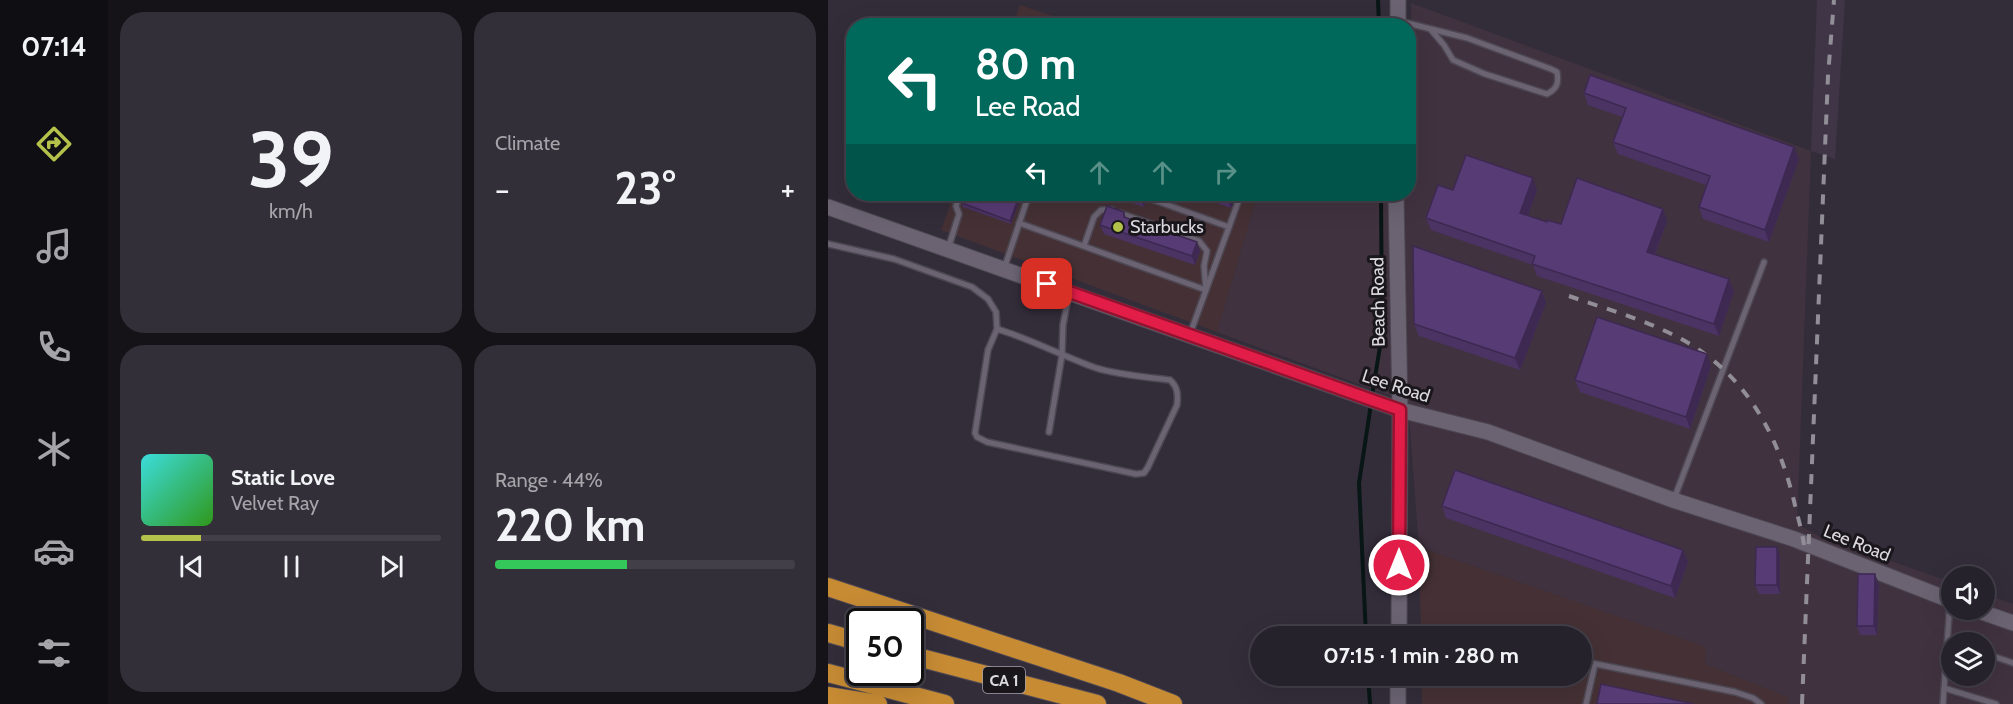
<!DOCTYPE html>
<html lang="en">
<head>
<meta charset="utf-8">
<style>
  :root { --surface:#26222c; --page:#322f38; --text:#f1f3f6; --muted:#a4a4a9; --line:#423f48; --accent:#b4c24b }
  body { margin:0; font-family:Cabin,sans-serif; background:var(--page); color:var(--text); height:100vh; display:flex; flex-direction:column; font-size:22px; white-space:nowrap }
  * { box-sizing:border-box; margin:0 }
  p { font-size:20px; color:var(--muted) }
  .icon { flex:none; width:33px; height:33px; fill:none; stroke:currentColor; stroke-width:2; stroke-linecap:round; stroke-linejoin:round }
  .map { position:relative; flex:1; overflow:hidden }
  .sheet { display:flex; flex-direction:column; gap:12px; padding:12px; background:#151318; width:720px }
  .sheet>* { flex:none }
  .guide { position:absolute; left:18px; top:18px; width:570px; height:183px; border-radius:24px; box-shadow:0 6px 24px #0002,0 0 0 2px var(--line); background:#00695c; color:#fff; overflow:hidden }
  .tools { position:absolute; left:1113px; top:566px; display:grid; gap:12px }
  .tools a { display:grid; place-items:center; width:54px; height:54px; border-radius:50%; background:var(--surface); box-shadow:0 6px 24px #0002,0 0 0 2px var(--line); font-size:30px }
  .speed { position:absolute; left:18px; top:608px; display:flex; gap:12px; font-size:30px; font-weight:700; text-align:center }
  .speed>* { display:grid; place-content:center; width:78px; height:78px; border-radius:50%; background:var(--surface); box-shadow:0 6px 24px #0002,0 0 0 2px var(--line); line-height:1 }
  .speed .limit { border:3px solid #111; border-radius:9px; background:#fff; color:#111 }
  .pin { position:absolute; display:grid; place-items:center; width:51px; height:51px; color:#fff; margin:-26px; border-radius:12px; box-shadow:0 3px 9px #0006 }
  .me { position:absolute; width:66px; margin:-33px; rotate:0deg; stroke-linejoin:round; filter:drop-shadow(0 0 4px #0008) }
  .turn { display:flex; align-items:center; gap:21px; height:126px; padding:0 30px; font-size:27px }
  .turn .icon { width:78px; height:78px; stroke-width:2.5 }
  .turn b { display:block; font-size:42px; line-height:51px }
  .lanes { display:flex; align-items:center; height:57px; padding:0 30px; background:#0003; justify-content:center; gap:30px; direction:ltr }
  .lanes .off { opacity:.35 }
  .big { font-size:45px; font-weight:800; line-height:1.1 }
  .sheet .widget { flex:1; display:flex; flex-direction:column; justify-content:center; gap:9px; min-width:0; padding:0 21px; border-radius:24px; background:var(--page) }
  .sheet .dial { align-items:center; gap:0 }
  .dial b { font-size:78px; line-height:1 }
  .song { display:flex; align-items:center; gap:18px }
  .cover { width:72px; height:72px; border-radius:9px; background:linear-gradient(135deg,hsl(180 70% 55%),hsl(110 70% 35%)) }
  .played { height:6px; border-radius:3px; background:linear-gradient(90deg,var(--accent) 20%,var(--line) 20%) }
  .keys { display:flex; justify-content:space-around; direction:ltr }
  .heat { display:flex; justify-content:space-between; align-items:center; font-size:33px; direction:ltr }
  .charge { height:9px; border-radius:4px; background:linear-gradient(90deg,#34c759 44%,var(--line) 0) }
  .sheet .tiles { flex:1; display:grid; gap:12px; grid-template-columns:repeat(2,1fr) }
  .trip { position:absolute; left:422px; top:626px; width:342px; height:60px; border-radius:30px; background:var(--surface); box-shadow:0 6px 24px #0002,0 0 0 2px var(--line); font-weight:800; line-height:60px; text-align:center }
  main { display:flex; flex:1; min-height:0 }
  .tab-bar { display:flex; flex-direction:column; width:108px; justify-content:space-around; align-items:center; background:#0f0e12; color:var(--muted) }
  .tab-bar .icon { width:42px; height:42px }
  .tab-bar .selected { color:var(--accent) }
  .tab-bar b { font-size:27px; color:var(--text) }
  .map>svg:first-child { display:block }
  .commercial { fill:#453135 }
  .industrial { fill:#41323f; fill-rule:evenodd }
  .built { fill:#3f3547 }
  .lines { fill:none; stroke-linecap:round; stroke-linejoin:round }
  .stream { stroke:#091616; stroke-width:4 }
  .lane-casing { stroke:#4d4853; stroke-width:8 }
  .secondary-casing { stroke:#4d4853; stroke-width:17 }
  .highway-casing { stroke:#4d4853; stroke-width:20 }
  .lane { stroke:#6b6372; stroke-width:5 }
  .secondary { stroke:#6b6372; stroke-width:15 }
  .highway { stroke:#c78b34; stroke-width:18 }
  .rail { stroke:#928e98; stroke-width:4; stroke-dasharray:10 10; stroke-linecap:butt }
  .wall { fill:#4b3364 }
  .shaded-wall { fill:#3d2951 }
  .building { fill:#573b74; stroke:#3d2951; stroke-width:1.5 }
  .route-casing { stroke:#92132f; stroke-width:15 }
  .route { stroke:#e11d48; stroke-width:10 }
  .poi-dot { fill:#b4c24b; stroke:#1a171c; stroke-width:2 }
  .labels { text-anchor:middle; dominant-baseline:central; stroke-width:6; stroke-linejoin:round; paint-order:stroke }
  .shield { fill:#1a171c; stroke:#a29fa6; stroke-width:1.5 }
  .shield-label { font-size:16px; font-weight:bold; fill:#ddd9e1 }
  .poi-label { font-size:18px; fill:#ddd9e1; stroke:#1a171c; text-anchor:start }
  .street-label { font-size:18px; fill:#ddd9e1; stroke:#1a171c }
</style>
</head>
<body>
<main>
<nav class="tab-bar">
<b>07:14</b>
<svg class="icon selected" aria-label="directions" viewBox="0 0 24 24"><path d="M12 3l9 9-9 9-9-9zM9 14v-3h6M13 9l2 2-2 2"/></svg>
<svg class="icon" aria-label="music" viewBox="0 0 24 24"><path d="M9 18V5l10-2v13"/><circle cx="6" cy="18" r="3"/><circle cx="16" cy="16" r="3"/></svg>
<svg class="icon" aria-label="phone" viewBox="0 0 24 24"><path d="M5 4h4l2 5-3 2q2 4 5 5l2-3 5 2v4C11 20 4 13 5 4z"/></svg>
<svg class="icon" aria-label="climate" viewBox="0 0 24 24"><path d="M12 3v18M4 7l16 10M4 17L20 7"/></svg>
<svg class="icon" aria-label="car" viewBox="0 0 24 24"><path d="M5 17H2v-5l4-1 3-4h7l3 4 3 1v5h-3M9 17h6M6 11h13"/><circle cx="7" cy="17" r="2"/><circle cx="17" cy="17" r="2"/></svg>
<svg class="icon" aria-label="filters" viewBox="0 0 24 24"><path d="M4 7h16M4 17h16"/><circle cx="9" cy="7" r="2"/><circle cx="15" cy="17" r="2"/></svg>
</nav>
<section class="sheet">
<div class="tiles">
<div class="widget dial"><b>39</b><p>km/h</p></div>
<div class="widget"><p>Climate</p>
<div class="heat"><a>−</a><b class="big">23°</b><a>+</a></div>
</div>
<div class="widget">
<div class="song"><i class="cover"></i><div><b>Static Love</b><p>Velvet Ray</p></div></div>
<div class="played"></div>
<div class="keys"><svg class="icon" aria-label="previous" viewBox="0 0 24 24"><path d="M18 5L8 12l10 7zM5 5v14"/></svg><svg class="icon" aria-label="pause" viewBox="0 0 24 24"><path d="M8 5v14M16 5v14"/></svg><svg class="icon" aria-label="next" viewBox="0 0 24 24"><path d="M6 5l10 7-10 7zM19 5v14"/></svg></div>
</div>
<div class="widget"><p>Range · 44%</p><b class="big">220 km</b><div class="charge"></div></div>
</div>
</section>
<div class="map">
<svg width="1185" height="704" viewBox="0 0 1185 704">
  <rect width="100%" height="100%" fill="#332d3a"/>
  <!-- commercial -->
  <g class="commercial">
    <polygon points="192,5 251,25 185,25"/>
    <polygon points="126,194 430,194 389,332 113,230"/>
    <polygon points="591,547 879,647 877,664 960,697 960,704 594,704 593,675 753,675 753,636 593,636"/>
  </g>
  <!-- industrial -->
  <path class="industrial" d="M583,3L983,151L969,524L991,536L1123,582L1124,609H1156L1157,594L1185,604V704H960V697L877,664L878,647L591,547L580,402L389,332L430,194H580L581,139L586,140ZM1124,642H1156V675H1124Z"/>
  <!-- built -->
  <polygon class="built" points="989,0 1017,0 1007,159 983,151"/>
  <g class="lines">
    <!-- stream -->
    <g class="stream">
      <polyline points="550,0 551,26"/>
      <polyline points="544,396 554,334 553,194"/>
      <polyline points="538,636 531,483 543,404"/>
      <polyline points="540,675 542,704"/>
    </g>
    <!-- lane casing -->
    <g class="lane-casing">
      <g id="lane">
        <path d="M571,21L639,38L723,69L729,72C731,83 729,89 719,94L657,74L625,60L616,45L603,30"/>
        <polyline points="309,194 401,227"/>
        <polyline points="191,223 378,290 376,266 379,251 371,241 292,213"/>
        <polyline points="0,244 66,259 144,287 160,299 168,312 169,329"/>
        <polyline points="256,246 266,217 273,210 284,210"/>
        <polyline points="120,249 131,214 128,206 132,194"/>
        <polyline points="176,269 201,194"/>
        <path d="M169,329C203,339 234,356 268,368C291,375 318,377 342,380C350,387 350,395 349,405L320,467L316,473L308,474L159,442L149,437L147,433L160,350Z"/>
        <polyline points="362,334 413,194"/>
        <polyline points="221,432 234,355 235,325 241,294"/>
        <polyline points="846,499 936,262"/>
        <polyline points="1156,653 1185,663"/>
        <polyline points="753,661 907,692 925,698 933,704"/>
        <polyline points="1116,688 1168,704"/>
        <polyline points="758,704 767,664"/>
        <polyline points="1115,704 1122,602"/>
      </g>
    </g>
    <!-- secondary casing -->
    <g class="secondary-casing">
      <g id="secondary">
        <polyline points="570,26 570,0"/>
        <polyline points="568,194 572,410 571,636"/>
        <polyline points="0,207 572,410 660,432 845,500 966,539 1124,601"/>
        <polyline points="1145,609 1185,623"/>
        <polyline points="570,704 570,675"/>
      </g>
    </g>
    <!-- highway casing -->
    <g class="highway-casing">
      <g id="highway">
        <polyline points="0,587 291,683 345,704"/>
        <polyline points="0,633 32,642"/>
        <polyline points="82,655 269,704"/>
        <polyline points="0,673 117,704"/>
        <polyline points="0,696 50,704"/>
      </g>
    </g>
    <!-- lane -->
    <use href="#lane" class="lane"/>
    <!-- secondary -->
    <use href="#secondary" class="secondary"/>
    <!-- highway -->
    <use href="#highway" class="highway"/>
    <!-- rail -->
    <g class="rail">
      <path d="M741,296C772,307 805,316 835,330C910,363 947,424 966,501C969,515 974,530 976,545"/>
      <polyline points="974,704 1000,76 1006,0"/>
    </g>
  </g>
  <!-- wall -->
  <g class="wall">
    <polygon points="756,93 971,159 941,242 875,219 871,207 878,185 790,154 785,142 794,117 760,105"/>
    <polygon points="709,190 700,215 719,222 733,224 835,209 839,221 827,255 901,279 906,291 891,336 709,276 705,265 603,230 598,218"/>
    <polygon points="138,194 194,194 183,224 135,207 134,203"/>
    <polygon points="296,194 314,194 317,202 316,207 298,201"/>
    <polygon points="363,194 408,194 403,208"/>
    <polygon points="296,212 298,218 369,242 372,251 367,265 276,234 272,225"/>
    <polygon points="714,291 718,303 692,370 591,336 586,324"/>
    <polygon points="879,354 883,366 862,429 752,392 747,380"/>
    <polygon points="614,506 855,550 860,562 847,598 618,518"/>
    <polygon points="949,547 952,556 952,594 931,594 927,585"/>
    <polygon points="1051,584 1049,635 1032,635 1029,626"/>
  </g>
  <!-- shaded-wall -->
  <g class="shaded-wall">
    <polygon points="966,147 971,159 941,242 937,230"/>
    <polygon points="705,178 709,190 697,225 692,213"/>
    <polygon points="192,194 194,194 183,224 182,221"/>
    <polygon points="312,194 314,194 317,202 316,207 311,195"/>
    <polygon points="399,194 408,194 403,208 398,196"/>
    <polygon points="835,209 839,221 823,264 819,252"/>
    <polygon points="369,242 372,251 367,265 364,256"/>
    <polygon points="901,279 906,291 891,336 886,324"/>
    <polygon points="714,291 718,303 692,370 687,358"/>
    <polygon points="879,354 883,366 862,429 858,417"/>
    <polygon points="949,547 952,556 952,594 949,585"/>
    <polygon points="855,550 860,562 847,598 843,586"/>
    <polygon points="1047,574 1051,584 1049,635 1046,626"/>
  </g>
  <!-- building -->
  <g class="building">
    <polygon points="762,75 966,147 937,230 871,207 882,176 785,142 798,108 756,93"/>
    <polygon points="638,155 705,178 692,213 719,222 719,220 733,224 749,178 835,209 819,252 901,279 886,324 704,264 707,256 598,218 610,185 625,190"/>
    <polygon points="138,194 192,194 182,221 134,203"/>
    <polygon points="279,206 296,212 296,217 369,242 364,256 272,225"/>
    <polygon points="585,246 714,291 687,358 586,324"/>
    <polygon points="769,317 879,354 858,417 747,380"/>
    <polygon points="627,470 855,550 843,586 614,506"/>
    <polygon points="928,547 949,547 949,585 927,585"/>
    <polygon points="1030,574 1047,574 1046,626 1029,626"/>
    <polygon points="773,684 866,704 769,704"/>
  </g>
  <g class="lines">
    <!-- route casing -->
    <g class="route-casing">
      <polyline id="route" points="219,284 572,410 571,565"/>
    </g>
    <!-- route -->
    <use href="#route" class="route"/>
  </g>
  <!-- markers -->
  <circle class="poi-dot" cx="290" cy="227" r="6"/>
  <g class="labels">
    <!-- shield labels -->
    <rect class="shield" x="155" y="667" width="42" height="26" rx="4.5"/>
    <g class="shield-label">
      <text x="176" y="680">CA 1</text>
    </g>
    <!-- poi labels -->
    <g class="poi-label">
      <text x="302" y="227">Starbucks</text>
    </g>
    <!-- street labels -->
    <g class="street-label">
      <text transform="translate(550 302) rotate(-91)">Beach Road</text>
      <text transform="translate(568 386) rotate(18)">Lee Road</text>
      <text transform="translate(1029 543) rotate(22)">Lee Road</text>
    </g>
  </g>
</svg>
<div class="tools">
<a><svg class="icon" aria-label="sound" viewBox="0 0 24 24"><path d="M4 9h4l5-4v14l-5-4H4zM17 9q2 3 0 6"/></svg></a>
<a><svg class="icon" aria-label="layers" viewBox="0 0 24 24"><path d="M12 4l9 5-9 5-9-5zM3 14l9 5 9-5"/></svg></a>
</div>
<div class="speed"><div class="limit">50</div></div>
<div class="pin" style="left:219px;top:284px;background:#d93025"><svg class="icon" aria-label="arrive" viewBox="0 0 24 24"><path d="M6 21V4h12l-3 4 3 4H6"/></svg></div>
<svg class="me" style="left:571px;top:565px" viewBox="-20 -20 40 40"><circle r="17" fill="#e11d48" stroke="#fff" stroke-width="3"/><path d="M0-11L8 9 0 5-8 9z" fill="#fff"/></svg>
<div class="trip">07:15 · 1 min · 280 m</div>
<div class="guide">
<div class="turn"><svg class="icon" aria-label="left" viewBox="0 0 24 24"><path d="M17 20v-9H6M10 6l-5 5 5 5"/></svg><div><b>80 m</b>Lee Road</div></div>
<div class="lanes"><svg class="icon" aria-label="left" viewBox="0 0 24 24"><path d="M17 20v-9H6M10 6l-5 5 5 5"/></svg><svg class="icon off" aria-label="ahead" viewBox="0 0 24 24"><path d="M12 20V5M6 11l6-6 6 6"/></svg><svg class="icon off" aria-label="ahead" viewBox="0 0 24 24"><path d="M12 20V5M6 11l6-6 6 6"/></svg><svg class="icon off" aria-label="right" viewBox="0 0 24 24"><path d="M7 20v-9h11M14 6l5 5-5 5"/></svg></div>
</div>
</div>
</main>
</body>
</html>
